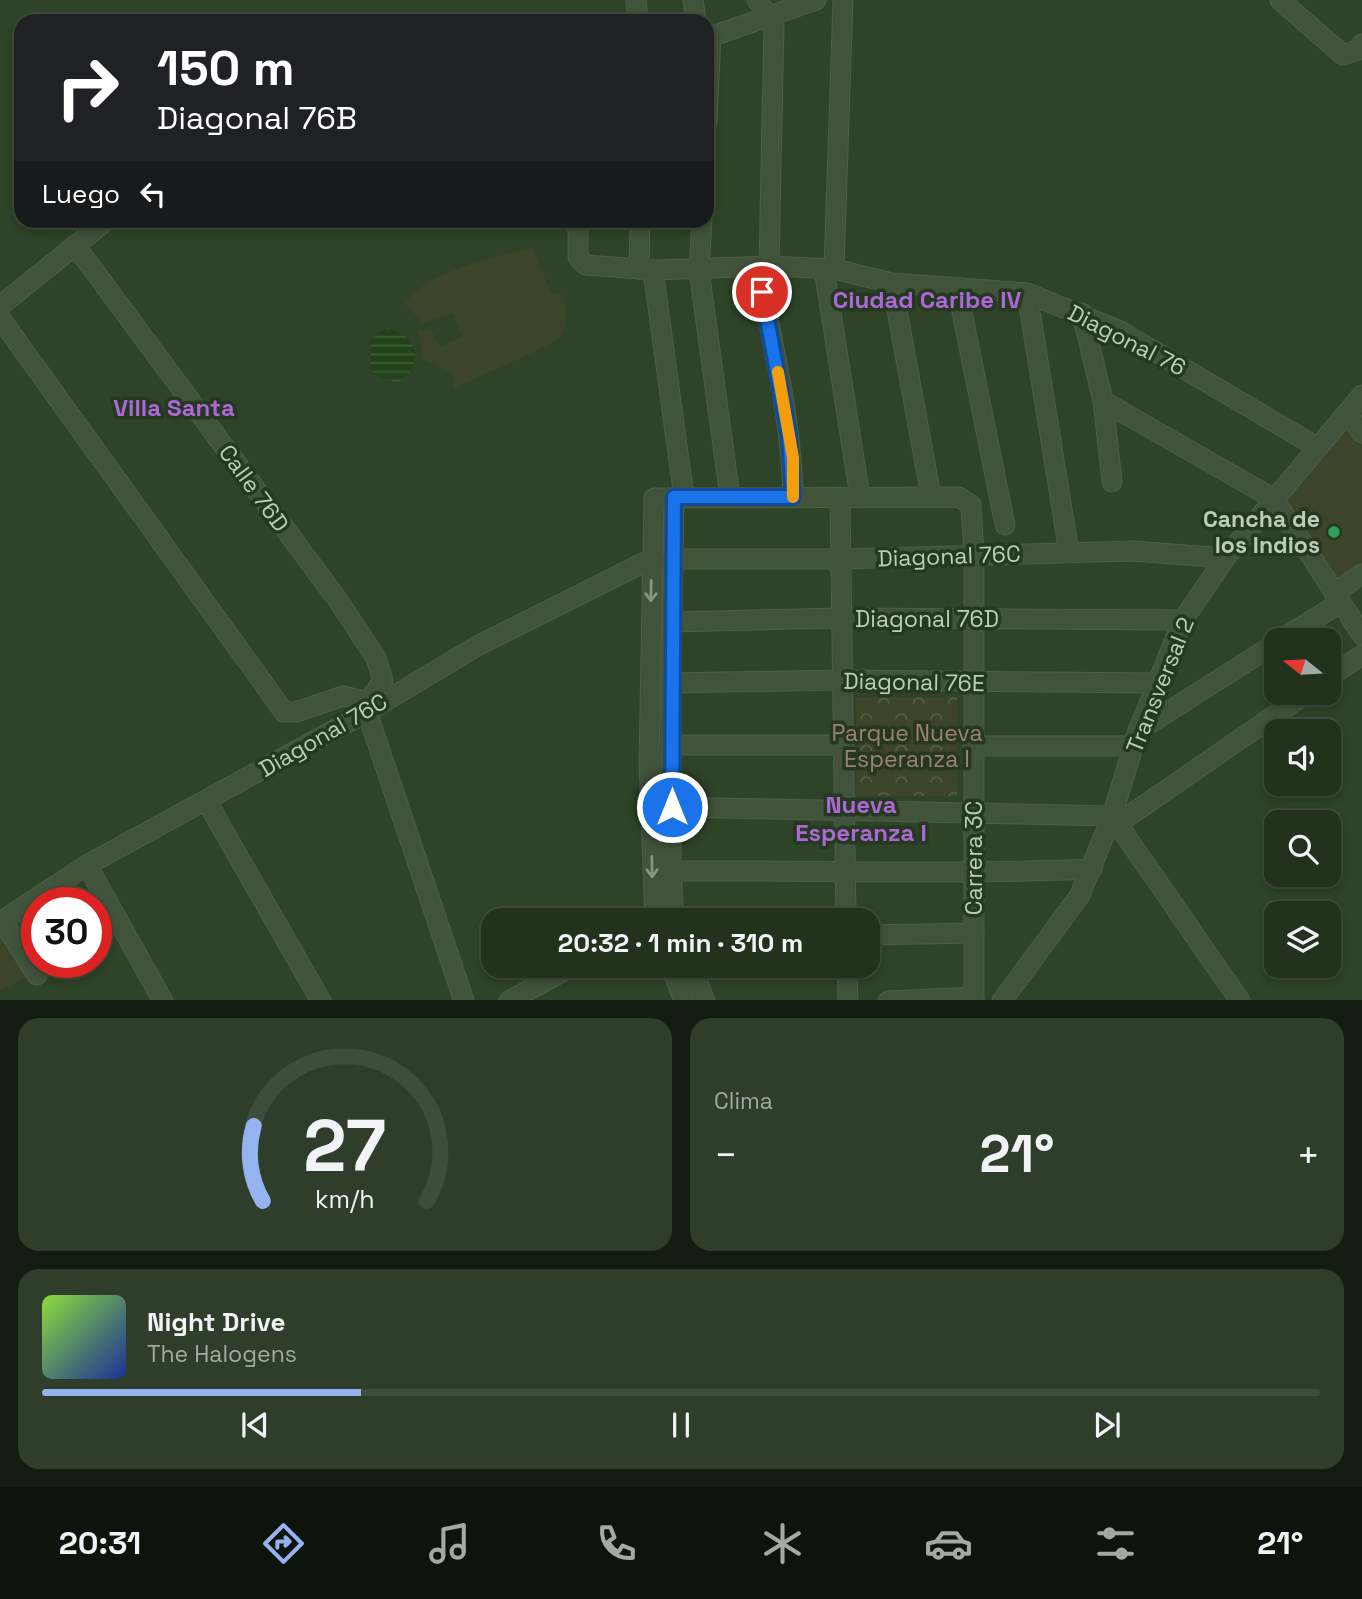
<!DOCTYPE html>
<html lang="es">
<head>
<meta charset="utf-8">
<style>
  :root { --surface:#22321d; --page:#2e3e2a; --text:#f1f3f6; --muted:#a2aaa4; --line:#3f4d3b; --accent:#95b2f1 }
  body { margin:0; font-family:"Space Grotesk",sans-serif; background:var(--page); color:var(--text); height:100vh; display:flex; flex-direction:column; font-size:26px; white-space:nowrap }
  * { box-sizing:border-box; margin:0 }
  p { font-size:23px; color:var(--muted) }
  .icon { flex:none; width:38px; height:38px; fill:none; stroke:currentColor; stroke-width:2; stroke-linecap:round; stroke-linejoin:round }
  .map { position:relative; height:1000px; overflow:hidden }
  .panel { display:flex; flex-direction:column; gap:18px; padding:18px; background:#131c10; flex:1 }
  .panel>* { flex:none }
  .top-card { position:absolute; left:14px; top:14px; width:700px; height:214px; border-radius:21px; box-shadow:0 4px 10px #0003,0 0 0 2px var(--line); background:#202124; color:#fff; overflow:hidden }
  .needle { width:46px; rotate:288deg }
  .tools { position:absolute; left:1264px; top:628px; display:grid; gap:14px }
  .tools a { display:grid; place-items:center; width:77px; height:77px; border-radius:14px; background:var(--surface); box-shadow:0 4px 10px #0003,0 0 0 2px var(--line); font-size:35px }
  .speed { position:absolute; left:21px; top:887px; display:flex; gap:14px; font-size:35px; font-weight:700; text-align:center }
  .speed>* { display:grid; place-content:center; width:91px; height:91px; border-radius:50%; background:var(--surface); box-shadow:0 4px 10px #0003,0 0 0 2px var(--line); line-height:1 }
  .speed .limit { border:10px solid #d22; background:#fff; color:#111 }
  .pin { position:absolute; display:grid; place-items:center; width:60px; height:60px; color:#fff; margin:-30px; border:4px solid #fff; border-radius:50%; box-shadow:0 2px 7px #0007 }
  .me { position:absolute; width:77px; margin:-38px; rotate:0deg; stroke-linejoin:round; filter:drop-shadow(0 0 5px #0008) }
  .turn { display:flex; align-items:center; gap:24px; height:147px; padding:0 28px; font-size:32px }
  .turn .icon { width:91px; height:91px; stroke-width:2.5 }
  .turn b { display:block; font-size:49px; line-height:60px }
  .then { display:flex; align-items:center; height:66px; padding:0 28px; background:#0003; gap:14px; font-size:26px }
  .big { font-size:52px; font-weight:600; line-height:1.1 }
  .panel .widget { flex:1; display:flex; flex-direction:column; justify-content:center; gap:10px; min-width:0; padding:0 24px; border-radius:21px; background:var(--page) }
  .panel .dial { align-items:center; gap:0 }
  .dial svg { height:182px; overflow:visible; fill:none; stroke:var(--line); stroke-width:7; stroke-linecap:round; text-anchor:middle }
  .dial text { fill:var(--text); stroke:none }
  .song { display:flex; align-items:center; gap:21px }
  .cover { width:84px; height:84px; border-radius:10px; background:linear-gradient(135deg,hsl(90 70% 55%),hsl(230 70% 35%)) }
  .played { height:7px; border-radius:4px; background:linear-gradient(90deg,var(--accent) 25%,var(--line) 25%) }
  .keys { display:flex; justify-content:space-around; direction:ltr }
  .heat { display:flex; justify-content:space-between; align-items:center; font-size:38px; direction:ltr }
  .panel .tiles { flex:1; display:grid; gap:18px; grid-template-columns:1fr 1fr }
  .widget:last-child { grid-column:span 2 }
  .trip { position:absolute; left:481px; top:908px; width:399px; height:70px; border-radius:21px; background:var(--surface); box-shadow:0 4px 10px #0003,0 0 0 2px var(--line); font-weight:600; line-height:70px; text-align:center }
  .menu { display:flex; height:112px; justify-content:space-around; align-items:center; background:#0e140c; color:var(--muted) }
  .menu .icon { width:49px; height:49px }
  .menu .selected { color:var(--accent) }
  .menu b { font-size:32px; color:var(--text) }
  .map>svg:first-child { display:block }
  .grass { fill:#3c4429 }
  .forest { fill:url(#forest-crowns) }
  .water { fill:url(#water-rules) }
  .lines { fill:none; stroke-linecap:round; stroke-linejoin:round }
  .minor-casing { stroke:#4c5f48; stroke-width:21 }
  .minor { stroke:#41533b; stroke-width:19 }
  .oneway { stroke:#859680 }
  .route-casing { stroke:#114b97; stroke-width:18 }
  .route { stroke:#1a73e8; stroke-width:12 }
  .slow { stroke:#f59e0b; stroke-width:12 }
  .leisure-dot { fill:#2e9e5b; stroke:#253820; stroke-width:2.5 }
  .labels { text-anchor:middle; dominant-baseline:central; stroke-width:7; stroke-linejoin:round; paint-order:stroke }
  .street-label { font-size:23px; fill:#bcccb8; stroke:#253820 }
  .poi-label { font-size:23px; font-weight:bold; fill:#bcccb8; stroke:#253820; text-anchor:end }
  .park-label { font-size:23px; fill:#9e826f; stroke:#253820 }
  .neighbourhood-label { font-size:24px; font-weight:bold; fill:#ad68d8; stroke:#253820 }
</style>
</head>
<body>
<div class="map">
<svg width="1362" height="1001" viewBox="0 0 1362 1001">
  <defs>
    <pattern id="forest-crowns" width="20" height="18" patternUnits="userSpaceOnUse" patternTransform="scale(1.75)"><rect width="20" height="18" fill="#3c4429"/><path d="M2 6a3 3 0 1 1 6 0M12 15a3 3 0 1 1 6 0" fill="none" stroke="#565e46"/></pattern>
    <pattern id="water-rules" width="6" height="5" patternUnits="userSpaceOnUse" patternTransform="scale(1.75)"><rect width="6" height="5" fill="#224219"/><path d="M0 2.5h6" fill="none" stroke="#405c38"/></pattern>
  </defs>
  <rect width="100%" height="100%" fill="#2e4327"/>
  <!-- grass -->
  <g class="grass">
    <path d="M532,247L551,292L563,295C567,304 567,328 561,336C554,346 473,378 454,389L451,372L424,360L417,330H431L441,346L462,337L453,313L423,323L405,304C420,274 499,255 532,247Z"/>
    <polygon points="1348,420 1362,440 1362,565 1340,581 1283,499"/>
    <polygon points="0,929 29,976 0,991"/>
  </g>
  <!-- forest -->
  <rect class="forest" x="856" y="697" width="101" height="99"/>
  <!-- water -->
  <path class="water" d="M387,328C417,335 427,364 398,382L376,376L370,367L371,338Z"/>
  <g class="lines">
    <!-- minor casing -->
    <g class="minor-casing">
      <g id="minor">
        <polyline points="636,0 638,21"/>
        <polyline points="693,0 696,21"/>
        <polyline points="757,0 774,24 769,266"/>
        <polyline points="1280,0 1343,55 1358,50 1362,44"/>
        <polyline points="707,38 816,0"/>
        <polyline points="707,123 711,36"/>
        <polyline points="578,220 578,257 586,265 653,270 769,266 834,269 892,283 1027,293 1120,331 1317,447"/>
        <polyline points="702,220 699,270 730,497"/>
        <polyline points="75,245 337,599 376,658 383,680 368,702"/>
        <path d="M758,267C772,343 792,420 793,497"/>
        <polyline points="639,269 640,220"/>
        <polyline points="824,269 860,497"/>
        <polyline points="834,269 843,0"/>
        <polyline points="653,270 684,497"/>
        <polyline points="892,283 931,496"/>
        <polyline points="957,287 1005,525"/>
        <polyline points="1027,293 1069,552"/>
        <polyline points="0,306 107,220"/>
        <polyline points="1082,313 1103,401 1112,482"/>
        <polyline points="0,318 284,712 296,712 343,696 378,704"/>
        <polyline points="1103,401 1274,499 1362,635"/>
        <polyline points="1347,413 1362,433"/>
        <polyline points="674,497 671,683 671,871 674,920"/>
        <polyline points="840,497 846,920"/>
        <polyline points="672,559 840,559 1133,551 1225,558"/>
        <polyline points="1334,593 1362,574"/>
        <polyline points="672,622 840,618 1183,620"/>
        <polyline points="1280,640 1340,603"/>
        <polyline points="1328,678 1362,655"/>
        <polyline points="671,683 842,680 1157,683"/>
        <polyline points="367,712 464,1001"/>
        <polyline points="1138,731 1276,643"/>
        <polyline points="672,745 843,745"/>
        <polyline points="973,746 1133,746"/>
        <polyline points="207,802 321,1001"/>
        <polyline points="672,807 1112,816 1240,1001"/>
        <polyline points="1117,824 1307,693"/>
        <polyline points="87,865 163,1001"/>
        <path d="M671,871C812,870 952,875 1092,869"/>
        <polyline points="2,920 37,975"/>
        <polyline points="655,920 649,763 654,498 959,497 971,505 974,555 974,1001"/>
        <polyline points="0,922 87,865 367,712 479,645 651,559"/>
        <polyline points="868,935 974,933"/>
        <polyline points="671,966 684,1001"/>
        <polyline points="691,966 705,1001"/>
        <polyline points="847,966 848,1001"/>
        <polyline points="509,1001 573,966"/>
        <polyline points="888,1001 974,997"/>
        <polyline points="1002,1001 1080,895 1112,816 1138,731 1183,620 1225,558 1362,395"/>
      </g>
    </g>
    <!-- minor -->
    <use href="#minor" class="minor"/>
  </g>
  <!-- one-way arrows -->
  <defs><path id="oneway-shaft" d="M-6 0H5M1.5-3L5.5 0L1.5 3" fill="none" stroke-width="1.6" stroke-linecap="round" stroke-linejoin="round" transform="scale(1.75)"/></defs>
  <g class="oneway">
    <use href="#oneway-shaft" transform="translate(651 591) rotate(91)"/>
    <use href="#oneway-shaft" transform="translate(652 867) rotate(89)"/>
  </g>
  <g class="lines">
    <!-- route casing -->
    <g class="route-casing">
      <polyline id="route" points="672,807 674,497 793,497 789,436 762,292"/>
    </g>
    <!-- route -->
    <use href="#route" class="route"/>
    <!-- slow -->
    <polyline class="slow" points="778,372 793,458 793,497"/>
  </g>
  <!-- markers -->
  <circle class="leisure-dot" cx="1334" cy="532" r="7"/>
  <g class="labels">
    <!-- street labels -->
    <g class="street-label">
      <text transform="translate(1127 340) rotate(27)">Diagonal 76</text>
      <text transform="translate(254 488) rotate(54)">Calle 76D</text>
      <text transform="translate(949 556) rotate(-2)">Diagonal 76C</text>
      <text x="927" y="619">Diagonal 76D</text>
      <text transform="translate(914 682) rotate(1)">Diagonal 76E</text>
      <text transform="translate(1160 685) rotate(-68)">Transversal 2</text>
      <text transform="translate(323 735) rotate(-30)">Diagonal 76C</text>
      <text transform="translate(974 858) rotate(-90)">Carrera 3C</text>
    </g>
    <!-- poi labels -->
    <g class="poi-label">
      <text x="1320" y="519">Cancha de<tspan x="1320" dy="26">los Indios</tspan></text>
    </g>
    <!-- park labels -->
    <g class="park-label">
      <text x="907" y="733">Parque Nueva<tspan x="907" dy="26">Esperanza I</tspan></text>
    </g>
    <!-- neighbourhood labels -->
    <g class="neighbourhood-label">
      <text x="927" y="299">Ciudad Caribe IV</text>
      <text x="174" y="407">Villa Santa</text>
      <text x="861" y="804">Nueva<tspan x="861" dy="28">Esperanza I</tspan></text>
    </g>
  </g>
</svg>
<div class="tools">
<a><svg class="needle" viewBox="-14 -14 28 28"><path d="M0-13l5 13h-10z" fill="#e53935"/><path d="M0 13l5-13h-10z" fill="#a2aaa4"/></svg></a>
<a><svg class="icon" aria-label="sound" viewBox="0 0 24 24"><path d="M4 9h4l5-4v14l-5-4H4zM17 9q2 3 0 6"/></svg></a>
<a><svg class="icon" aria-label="search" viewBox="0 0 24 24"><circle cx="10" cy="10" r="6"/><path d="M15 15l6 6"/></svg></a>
<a><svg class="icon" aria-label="layers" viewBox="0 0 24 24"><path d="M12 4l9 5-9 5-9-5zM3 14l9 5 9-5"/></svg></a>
</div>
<div class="speed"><div class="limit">30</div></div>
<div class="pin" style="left:762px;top:292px;background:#d93025"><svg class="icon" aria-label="arrive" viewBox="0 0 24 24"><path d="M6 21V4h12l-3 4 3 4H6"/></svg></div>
<svg class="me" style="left:672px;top:807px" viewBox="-20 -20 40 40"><circle r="17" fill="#1a73e8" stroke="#fff" stroke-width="3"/><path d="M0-11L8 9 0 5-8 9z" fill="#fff"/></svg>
<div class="trip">20:32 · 1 min · 310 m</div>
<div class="top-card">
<div class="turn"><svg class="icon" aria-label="right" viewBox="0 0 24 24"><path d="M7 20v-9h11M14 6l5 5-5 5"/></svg><div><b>150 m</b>Diagonal 76B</div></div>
<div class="then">Luego<svg class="icon" aria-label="left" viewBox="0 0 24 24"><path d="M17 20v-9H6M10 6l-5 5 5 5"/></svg></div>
</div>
</div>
<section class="panel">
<div class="tiles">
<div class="widget dial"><svg viewBox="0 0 100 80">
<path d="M14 69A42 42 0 1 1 86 69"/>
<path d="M14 69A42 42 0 0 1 10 36" stroke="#95b2f1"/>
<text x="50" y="56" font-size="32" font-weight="700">27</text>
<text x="50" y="72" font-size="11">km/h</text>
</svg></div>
<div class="widget"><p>Clima</p>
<div class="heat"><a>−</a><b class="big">21°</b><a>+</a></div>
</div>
<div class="widget">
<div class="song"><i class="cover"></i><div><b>Night Drive</b><p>The Halogens</p></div></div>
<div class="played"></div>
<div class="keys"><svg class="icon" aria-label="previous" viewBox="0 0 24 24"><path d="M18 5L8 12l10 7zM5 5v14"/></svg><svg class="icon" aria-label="pause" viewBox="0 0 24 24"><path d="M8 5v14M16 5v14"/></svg><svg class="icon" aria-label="next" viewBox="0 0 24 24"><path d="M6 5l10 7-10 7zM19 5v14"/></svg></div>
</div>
</div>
</section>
<nav class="menu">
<b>20:31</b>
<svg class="icon selected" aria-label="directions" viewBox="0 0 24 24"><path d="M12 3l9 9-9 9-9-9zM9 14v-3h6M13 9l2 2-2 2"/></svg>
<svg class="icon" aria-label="music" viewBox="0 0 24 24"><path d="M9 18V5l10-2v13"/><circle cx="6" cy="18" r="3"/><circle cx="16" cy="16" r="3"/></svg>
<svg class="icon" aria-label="phone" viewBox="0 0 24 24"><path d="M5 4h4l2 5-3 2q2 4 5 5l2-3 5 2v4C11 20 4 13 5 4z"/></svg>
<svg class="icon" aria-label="climate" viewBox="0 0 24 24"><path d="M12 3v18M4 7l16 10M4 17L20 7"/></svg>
<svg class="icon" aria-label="car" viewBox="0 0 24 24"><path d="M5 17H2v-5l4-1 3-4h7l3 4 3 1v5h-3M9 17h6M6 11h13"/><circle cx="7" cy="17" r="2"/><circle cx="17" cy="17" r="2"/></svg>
<svg class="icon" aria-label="filters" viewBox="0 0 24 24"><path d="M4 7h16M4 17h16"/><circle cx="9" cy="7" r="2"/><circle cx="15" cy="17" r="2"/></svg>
<b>21°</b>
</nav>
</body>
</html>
